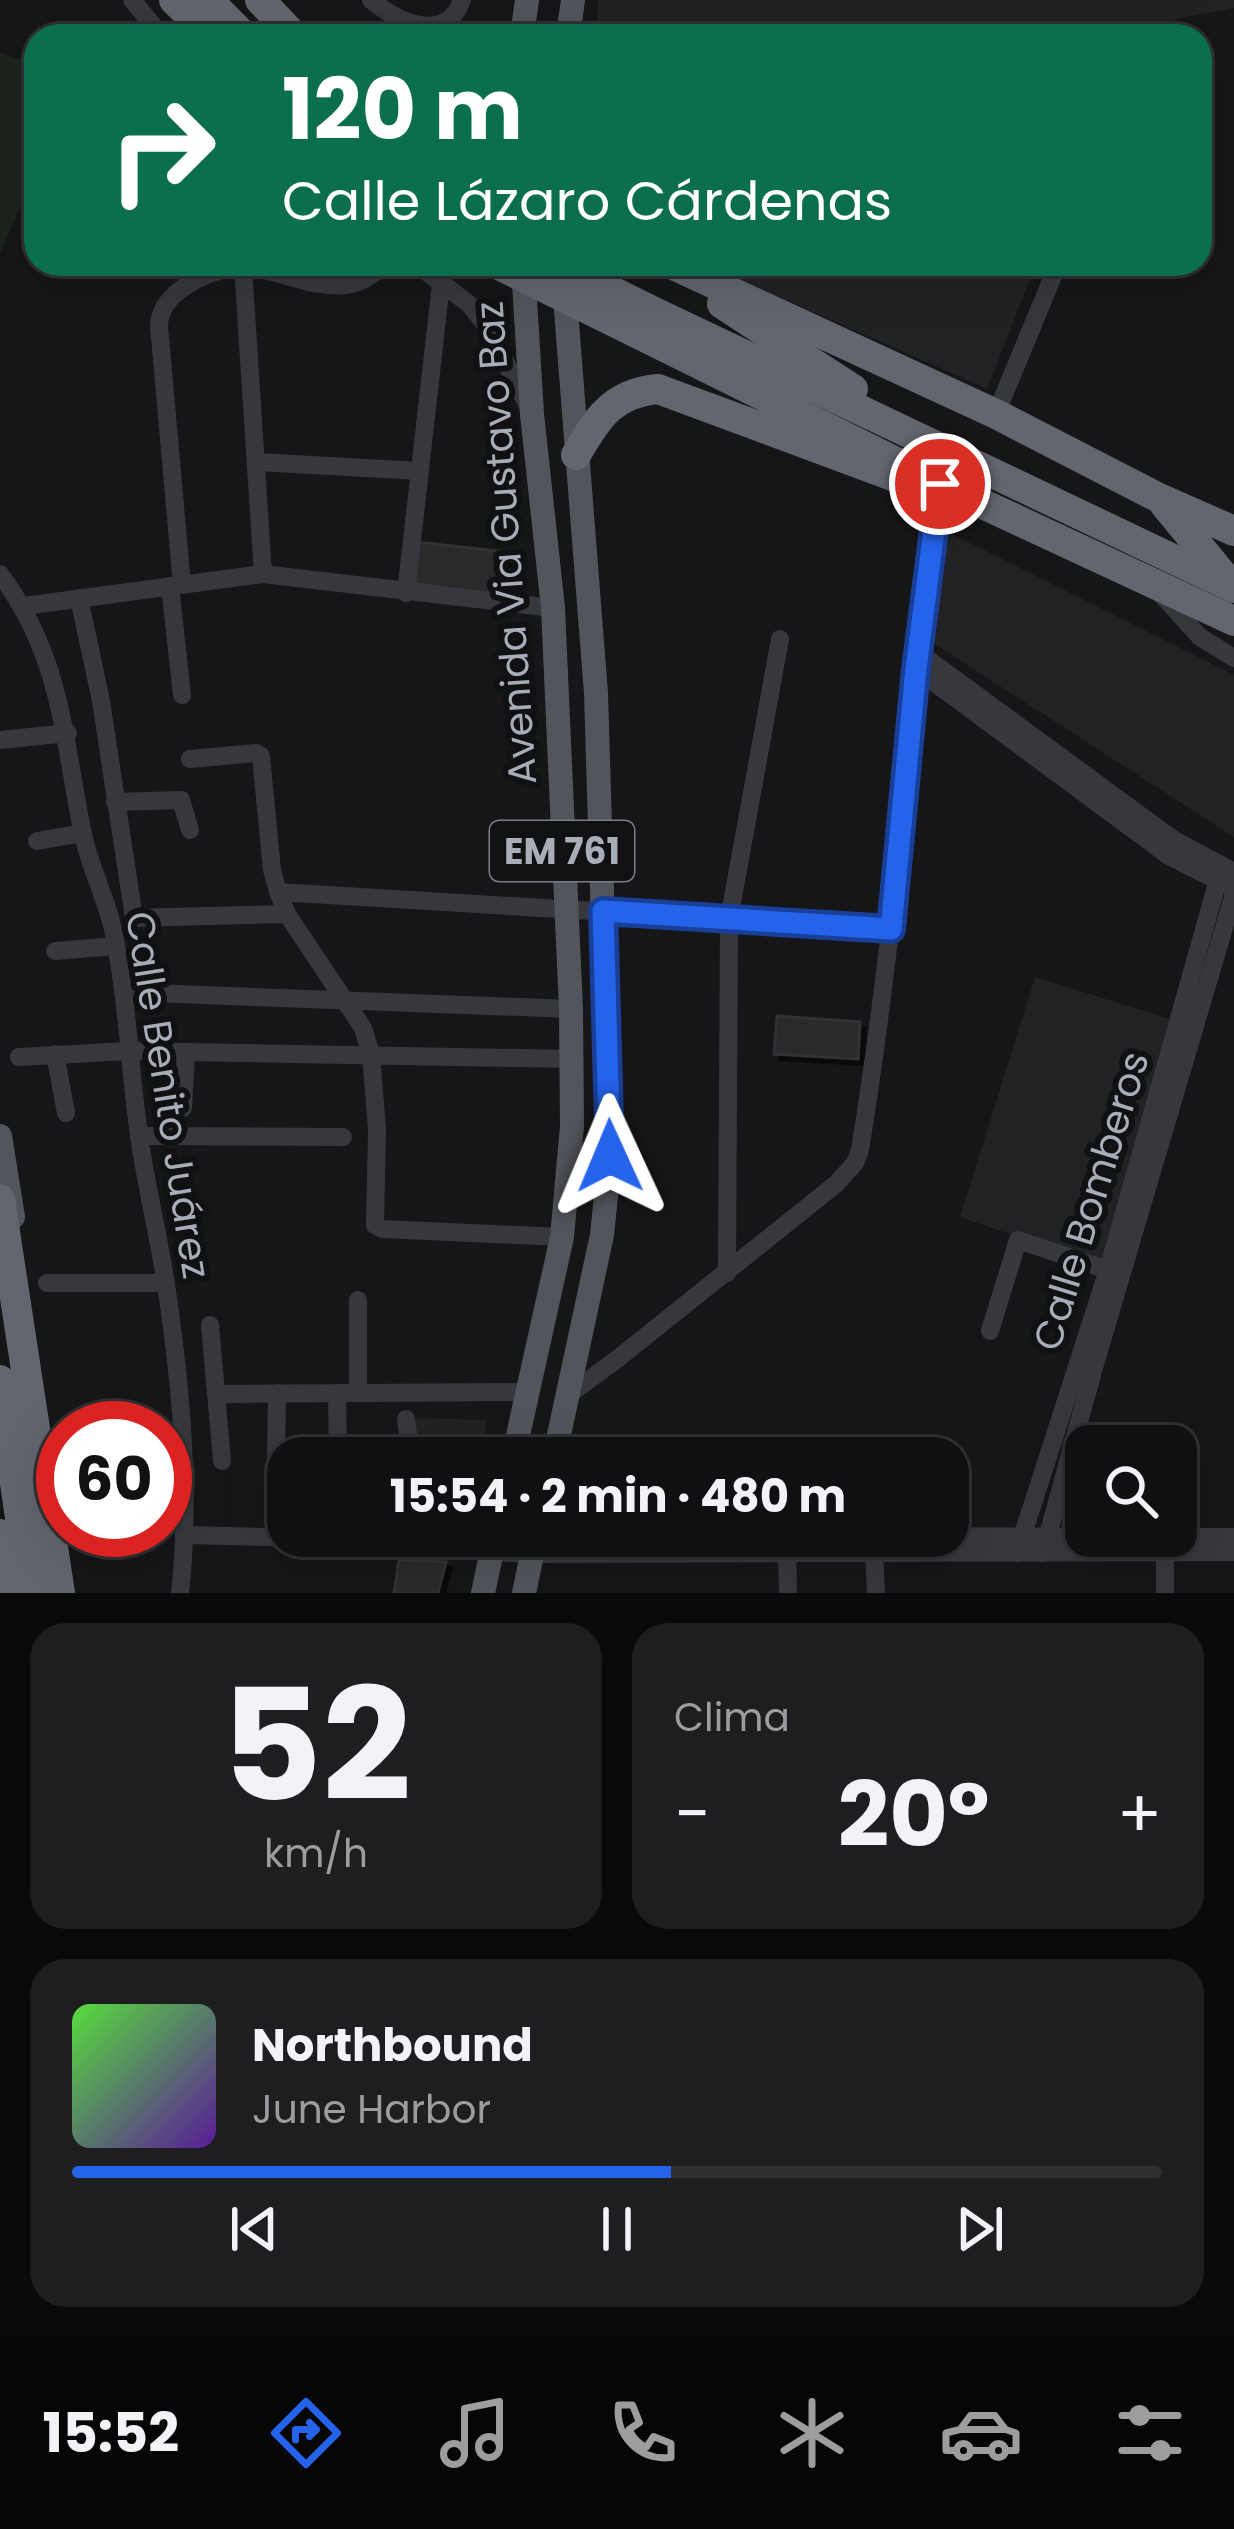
<!DOCTYPE html>
<html lang="es">
<head>
<meta charset="utf-8">
<style>
  :root { --surface:#101012; --page:#1e1e20; --text:#f1f3f6; --muted:#9c9d9f; --line:#303032; --accent:#2563eb }
  body { margin:0; font-family:Poppins,sans-serif; background:var(--page); color:var(--text); height:100vh; display:flex; flex-direction:column; font-size:45px; white-space:nowrap }
  * { box-sizing:border-box; margin:0 }
  p { font-size:39px; color:var(--muted) }
  .icon { flex:none; width:66px; height:66px; fill:none; stroke:currentColor; stroke-width:2; stroke-linecap:round; stroke-linejoin:round }
  .map { position:relative; height:1593px; overflow:hidden }
  .drawer { display:flex; flex-direction:column; gap:30px; padding:30px; background:#09090a; flex:1 }
  .drawer>* { flex:none }
  .top-card { position:absolute; left:24px; top:24px; width:1188px; height:252px; border-radius:36px; box-shadow:0 12px 48px #0002,0 0 0 3px var(--line); background:#0b6e4f; color:#fff; overflow:hidden }
  .buttons { position:absolute; left:1065px; top:1425px; display:grid; gap:24px }
  .buttons a { display:grid; place-items:center; width:132px; height:132px; border-radius:24px; background:var(--surface); box-shadow:0 12px 48px #0002,0 0 0 3px var(--line); font-size:60px }
  .speed { position:absolute; left:36px; top:1401px; display:flex; gap:24px; font-size:60px; font-weight:700; text-align:center }
  .speed>* { display:grid; place-content:center; width:156px; height:156px; border-radius:50%; background:var(--surface); box-shadow:0 12px 48px #0002,0 0 0 3px var(--line); line-height:1 }
  .speed .limit { border:18px solid #d22; background:#fff; color:#111 }
  .pin { position:absolute; display:grid; place-items:center; width:102px; height:102px; color:#fff; margin:-51px; border:6px solid #fff; border-radius:50%; box-shadow:0 3px 12px #0007 }
  .me { position:absolute; width:132px; margin:-66px; rotate:359deg; stroke-linejoin:round; filter:drop-shadow(0 0 9px #0008) }
  .turn { display:flex; align-items:center; gap:42px; height:252px; padding:0 60px; font-size:54px }
  .turn .icon { width:156px; height:156px; stroke-width:2.5 }
  .turn b { display:block; font-size:84px; line-height:102px }
  .big { font-size:90px; font-weight:700; line-height:1.1 }
  .drawer .card { flex:1; display:flex; flex-direction:column; justify-content:center; gap:18px; min-width:0; padding:0 42px; border-radius:36px; background:var(--page) }
  .drawer .dial { align-items:center; gap:0 }
  .dial b { font-size:156px; line-height:1 }
  .song { display:flex; align-items:center; gap:36px }
  .cover { width:144px; height:144px; border-radius:18px; background:linear-gradient(135deg,hsl(110 70% 55%),hsl(270 70% 35%)) }
  .played { height:12px; border-radius:6px; background:linear-gradient(90deg,var(--accent) 55%,var(--line) 55%) }
  .keys { display:flex; justify-content:space-around; direction:ltr }
  .heat { display:flex; justify-content:space-between; align-items:center; font-size:66px; direction:ltr }
  .drawer .tiles { flex:1; display:grid; gap:30px; grid-template-columns:1fr 1fr }
  .card:last-child { grid-column:span 2 }
  .trip { position:absolute; left:267px; top:1437px; width:702px; height:120px; border-radius:36px; background:var(--surface); box-shadow:0 12px 48px #0002,0 0 0 3px var(--line); font-weight:700; line-height:120px; text-align:center }
  .tab-bar { display:flex; height:192px; justify-content:space-around; align-items:center; background:#060607; color:var(--muted) }
  .tab-bar .icon { width:84px; height:84px }
  .tab-bar .on { color:var(--accent) }
  .tab-bar b { font-size:54px; color:var(--text) }
  .map>svg:first-child { display:block }
  .built { fill:#222225 }
  .green { fill:#1c231d }
  .building { fill:#29292c; stroke:#303034; stroke-width:3; filter:url(#shadow) }
  .lines { fill:none; stroke-linecap:round; stroke-linejoin:round }
  .minor { stroke:#37383d; stroke-width:18 }
  .major { stroke:#53555c; stroke-width:24 }
  .highway { stroke:#63666e; stroke-width:30 }
  .highway-bridge { stroke:#63666e; stroke-width:30 }
  .route-casing { stroke:#184099; stroke-width:30 }
  .route { stroke:#2563eb; stroke-width:21 }
  .labels { text-anchor:middle; dominant-baseline:central; stroke-width:12; stroke-linejoin:round; paint-order:stroke }
  .shield { fill:#111113; stroke:#7b7e86; stroke-width:3 }
  .shield-label { font-size:36px; font-weight:bold; fill:#a8adb8 }
  .street-label { font-size:39px; fill:#a8adb8; stroke:#111113 }
</style>
</head>
<body>
<div class="map">
<svg width="1234" height="1593" viewBox="0 0 1234 1593">
  <defs>
    <filter id="shadow"><feDropShadow dx="5.5" dy="5.5" stdDeviation="0" flood-color="#0009"/></filter>
  </defs>
  <rect width="100%" height="100%" fill="#161618"/>
  <!-- built -->
  <g class="built">
    <polygon points="598,0 1234,0 1234,8 1161,22 1163,36 597,36"/>
    <polygon points="705,264 1036,264 987,389"/>
    <polygon points="944,530 1234,675 1234,837 930,641"/>
    <polygon points="1035,977 1173,1020 1103,1266 960,1217"/>
    <polygon points="414,1418 486,1420 483,1458 413,1458"/>
  </g>
  <!-- green -->
  <polygon class="green" points="0,53 36,64 36,174 0,253"/>
  <!-- building -->
  <g class="building">
    <polygon points="416,542 507,552 502,597 412,583"/>
    <polygon points="777,1016 860,1022 858,1059 774,1054"/>
    <polygon points="399,1560 446,1562 438,1593 394,1593"/>
  </g>
  <g class="lines">
    <!-- minor -->
    <g class="minor">
      <polyline points="132,0 162,36"/>
      <path d="M371,0C398,22 446,45 462,0"/>
      <polyline points="416,264 469,304 488,328 529,408"/>
      <polyline points="243,267 263,574"/>
      <polyline points="996,414 1058,264"/>
      <polyline points="257,462 420,471"/>
      <path d="M0,574C61,656 63,734 82,830C88,862 104,893 112,925C128,996 129,1070 140,1142C147,1190 159,1237 166,1285C181,1385 191,1492 180,1593"/>
      <path d="M182,585L159,326C159,291 214,266 245,267C279,269 310,289 346,285C362,283 374,273 388,264"/>
      <polyline points="170,586 182,695"/>
      <polyline points="1159,592 1200,637 1234,658"/>
      <polyline points="406,593 441,284"/>
      <polyline points="79,598 101,701 134,918 287,914"/>
      <polyline points="24,606 263,574 553,608"/>
      <polyline points="918,652 1174,840 1234,872"/>
      <polyline points="916,669 1169,856 1226,885"/>
      <polyline points="0,740 68,733"/>
      <polyline points="190,759 256,753 261,756 272,870 278,892 287,914 363,1028 371,1054 377,1130 375,1225 382,1229 562,1237"/>
      <polyline points="115,802 181,800 190,830"/>
      <polyline points="37,841 83,833"/>
      <polyline points="278,892 891,929"/>
      <polyline points="55,951 115,946"/>
      <polyline points="124,992 571,1009"/>
      <polyline points="55,1054 66,1113"/>
      <polyline points="19,1057 129,1051 572,1059"/>
      <polyline points="183,1108 186,1053"/>
      <polyline points="139,1136 343,1137"/>
      <polyline points="727,1273 729,919 780,639"/>
      <polyline points="47,1283 166,1283"/>
      <polyline points="358,1300 358,1393"/>
      <polyline points="210,1325 222,1461"/>
      <polyline points="990,1331 1018,1240 1117,1273"/>
      <polyline points="337,1393 338,1458"/>
      <polyline points="216,1394 528,1392"/>
      <path d="M568,1395L616,1360L836,1184L855,1163L860,1150C896,929 911,706 940,484"/>
      <polyline points="406,1419 411,1458"/>
      <polyline points="276,1459 277,1393"/>
      <polyline points="187,1535 459,1542 492,1552 532,1554 1234,1552"/>
      <polyline points="727,1536 1234,1537"/>
      <polyline points="1165,1552 1165,1593"/>
      <polyline points="787,1553 788,1593"/>
      <polyline points="874,1553 876,1593"/>
      <polyline points="1017,1553 1108,1270 1222,866"/>
      <polyline points="1043,1553 1095,1364 1234,894"/>
    </g>
    <!-- major -->
    <g class="major">
      <polyline points="522,36 527,0"/>
      <polyline points="568,36 573,0"/>
      <polyline points="0,1136 13,1217"/>
      <polyline points="513,1458 562,1237 572,1126 571,1009 553,608 532,414 523,266"/>
      <polyline points="554,1458 602,1235 610,1157 596,693 564,285"/>
      <polyline points="483,1593 495,1536"/>
      <polyline points="524,1593 536,1536"/>
    </g>
    <!-- highway -->
    <g class="highway">
      <polyline points="174,0 210,36"/>
      <polyline points="208,0 244,36"/>
      <polyline points="260,0 294,36"/>
      <polyline points="671,264 996,414 1159,498 1234,531"/>
      <polyline points="722,304 853,389"/>
      <polyline points="646,308 1234,588"/>
      <polyline points="675,352 940,484 1234,621"/>
      <path d="M576,455C597,418 613,393 658,389L895,477"/>
      <polyline points="1165,505 1226,579"/>
      <polyline points="0,1199 60,1593"/>
      <polyline points="0,1380 31,1593"/>
      <polyline points="0,1534 9,1593"/>
    </g>
    <!-- highway-bridge -->
    <g class="highway-bridge">
      <polyline points="497,264 675,352"/>
      <polyline points="558,264 646,308"/>
    </g>
  </g>
  <g class="lines">
    <!-- route casing -->
    <g class="route-casing">
      <polyline id="route" points="610,1156 603,911 891,929 916,669 940,484"/>
    </g>
    <!-- route -->
    <use href="#route" class="route"/>
  </g>
  <g class="labels">
    <!-- shield labels -->
    <rect class="shield" x="490" y="821" width="144" height="60" rx="9"/>
    <g class="shield-label">
      <text x="562" y="851">EM 761</text>
    </g>
    <!-- street labels -->
    <g class="street-label">
      <text transform="translate(506 543) rotate(-94)">Avenida Via Gustavo Baz</text>
      <text transform="translate(168 1095) rotate(81)">Calle Benito Juárez</text>
      <text transform="translate(1091 1201) rotate(-73)">Calle Bomberos</text>
    </g>
  </g>
</svg>
<div class="buttons">
<a><svg class="icon" aria-label="search" viewBox="0 0 24 24"><circle cx="10" cy="10" r="6"/><path d="M15 15l6 6"/></svg></a>
</div>
<div class="speed"><div class="limit">60</div></div>
<div class="pin" style="left:940px;top:484px;background:#d93025"><svg class="icon" aria-label="arrive" viewBox="0 0 24 24"><path d="M6 21V4h12l-3 4 3 4H6"/></svg></div>
<svg class="me" style="left:610px;top:1156px" viewBox="-20 -20 40 40"><path d="M0-17L14 15 0 8-14 15z" fill="#2563eb" stroke="#fff" stroke-width="4"/></svg>
<div class="trip">15:54 · 2 min · 480 m</div>
<div class="top-card">
<div class="turn"><svg class="icon" aria-label="right" viewBox="0 0 24 24"><path d="M7 20v-9h11M14 6l5 5-5 5"/></svg><div><b>120 m</b>Calle Lázaro Cárdenas</div></div>
</div>
</div>
<section class="drawer">
<div class="tiles">
<div class="card dial"><b>52</b><p>km/h</p></div>
<div class="card"><p>Clima</p>
<div class="heat"><a>−</a><b class="big">20°</b><a>+</a></div>
</div>
<div class="card">
<div class="song"><i class="cover"></i><div><b>Northbound</b><p>June Harbor</p></div></div>
<div class="played"></div>
<div class="keys"><svg class="icon" aria-label="previous" viewBox="0 0 24 24"><path d="M18 5L8 12l10 7zM5 5v14"/></svg><svg class="icon" aria-label="pause" viewBox="0 0 24 24"><path d="M8 5v14M16 5v14"/></svg><svg class="icon" aria-label="next" viewBox="0 0 24 24"><path d="M6 5l10 7-10 7zM19 5v14"/></svg></div>
</div>
</div>
</section>
<nav class="tab-bar">
<b>15:52</b>
<svg class="icon on" aria-label="directions" viewBox="0 0 24 24"><path d="M12 3l9 9-9 9-9-9zM9 14v-3h6M13 9l2 2-2 2"/></svg>
<svg class="icon" aria-label="music" viewBox="0 0 24 24"><path d="M9 18V5l10-2v13"/><circle cx="6" cy="18" r="3"/><circle cx="16" cy="16" r="3"/></svg>
<svg class="icon" aria-label="phone" viewBox="0 0 24 24"><path d="M5 4h4l2 5-3 2q2 4 5 5l2-3 5 2v4C11 20 4 13 5 4z"/></svg>
<svg class="icon" aria-label="climate" viewBox="0 0 24 24"><path d="M12 3v18M4 7l16 10M4 17L20 7"/></svg>
<svg class="icon" aria-label="car" viewBox="0 0 24 24"><path d="M5 17H2v-5l4-1 3-4h7l3 4 3 1v5h-3M9 17h6M6 11h13"/><circle cx="7" cy="17" r="2"/><circle cx="17" cy="17" r="2"/></svg>
<svg class="icon" aria-label="filters" viewBox="0 0 24 24"><path d="M4 7h16M4 17h16"/><circle cx="9" cy="7" r="2"/><circle cx="15" cy="17" r="2"/></svg>
</nav>
</body>
</html>
